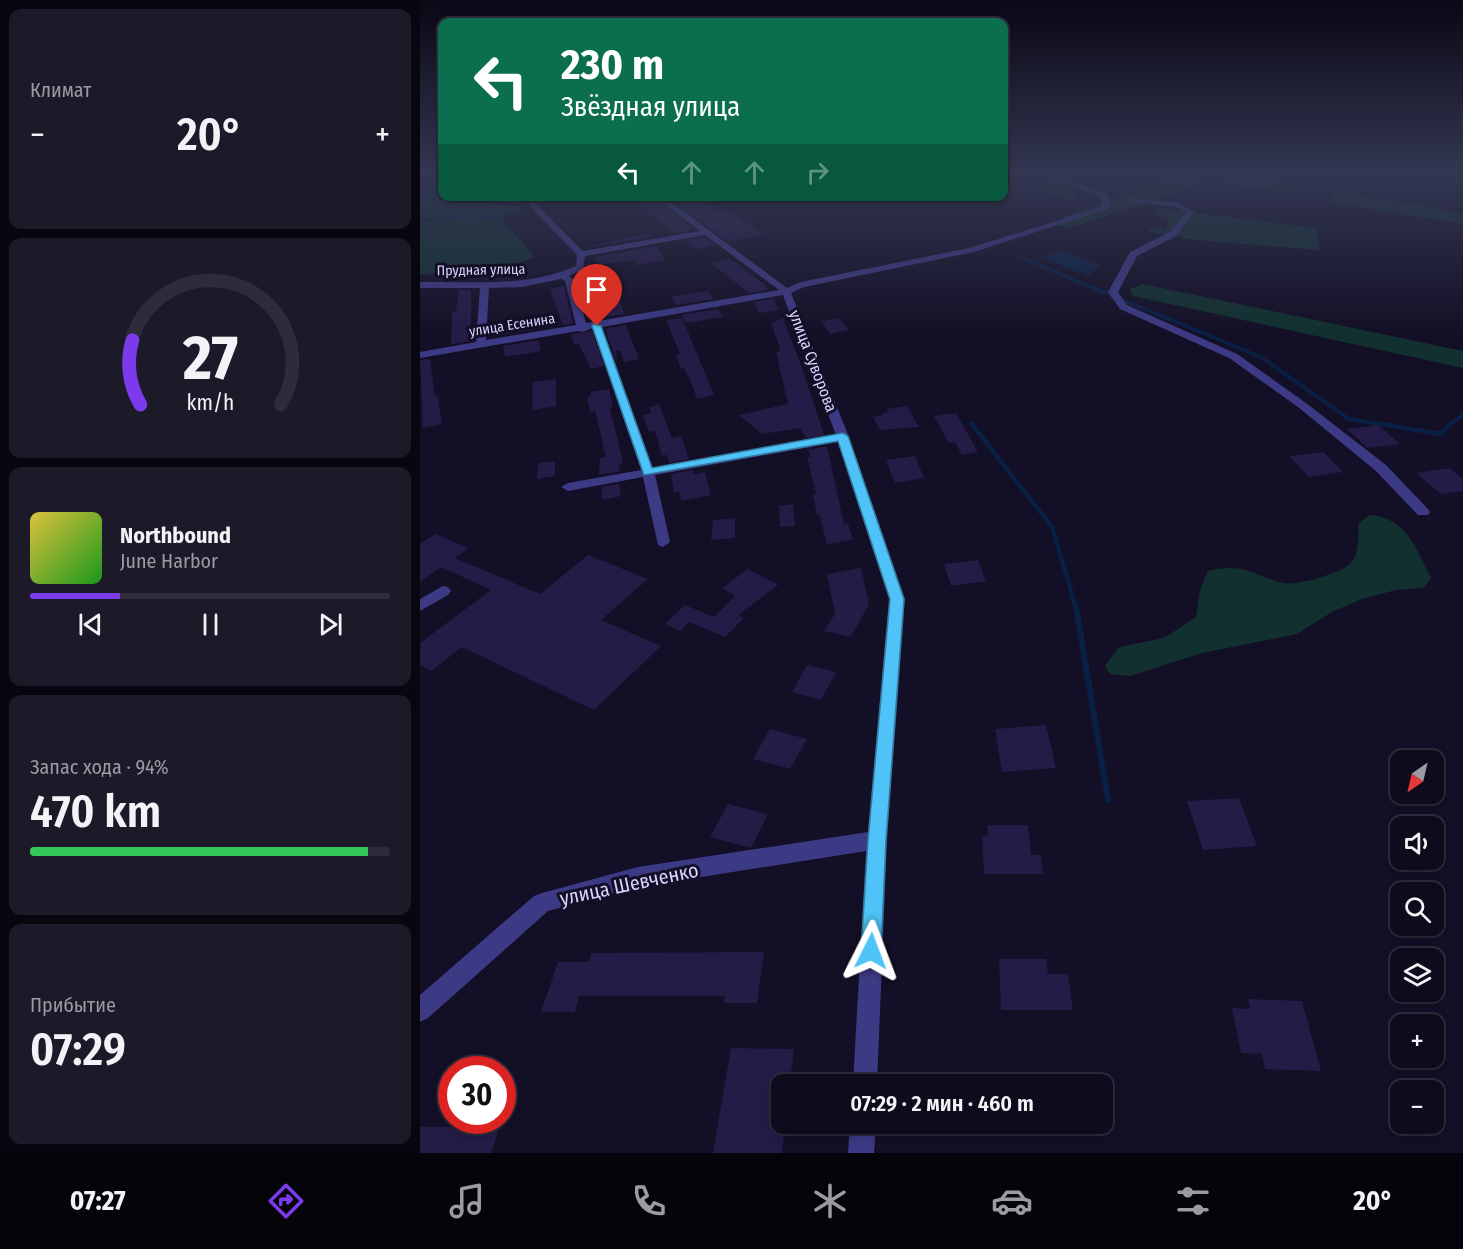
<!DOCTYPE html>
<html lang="ru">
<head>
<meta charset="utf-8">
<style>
  :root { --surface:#0e0b1c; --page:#1c1929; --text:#f1f3f6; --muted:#9b9ba3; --line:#2e2b3b; --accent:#7c3aed }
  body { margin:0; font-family:"Fira Sans Condensed",sans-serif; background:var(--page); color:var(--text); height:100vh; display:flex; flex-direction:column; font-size:22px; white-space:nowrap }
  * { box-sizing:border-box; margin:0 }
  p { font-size:20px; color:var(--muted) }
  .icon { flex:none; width:33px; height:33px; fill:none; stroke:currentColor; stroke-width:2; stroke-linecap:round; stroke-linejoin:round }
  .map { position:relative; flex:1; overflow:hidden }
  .sheet { display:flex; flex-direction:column; gap:9px; padding:9px; background:#08060f; width:420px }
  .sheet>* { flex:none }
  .guide { position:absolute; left:18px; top:18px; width:570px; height:183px; border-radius:12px; box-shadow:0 3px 9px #0003,0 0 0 2px var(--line); background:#0b6e4f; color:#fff; overflow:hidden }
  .needle { width:39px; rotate:214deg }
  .fabs { position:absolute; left:970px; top:750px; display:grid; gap:12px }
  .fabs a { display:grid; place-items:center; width:54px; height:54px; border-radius:12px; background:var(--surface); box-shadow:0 3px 9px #0003,0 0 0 2px var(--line); font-size:30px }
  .speed { position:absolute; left:18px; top:1056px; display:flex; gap:12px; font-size:30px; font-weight:700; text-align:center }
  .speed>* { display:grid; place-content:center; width:78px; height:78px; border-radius:50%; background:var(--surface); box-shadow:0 3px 9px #0003,0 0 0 2px var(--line); line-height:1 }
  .speed .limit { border:9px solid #d22; background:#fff; color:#111 }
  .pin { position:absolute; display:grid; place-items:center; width:51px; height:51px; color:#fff; margin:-62px -26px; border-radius:50% 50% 50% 0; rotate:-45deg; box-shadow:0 0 6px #0007 }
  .pin .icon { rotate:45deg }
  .me { position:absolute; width:66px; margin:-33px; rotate:3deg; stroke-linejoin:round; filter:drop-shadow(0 0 4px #0008) }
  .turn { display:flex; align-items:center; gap:21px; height:126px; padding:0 24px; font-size:27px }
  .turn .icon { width:78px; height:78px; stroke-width:2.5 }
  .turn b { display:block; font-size:42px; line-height:51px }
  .lanes { display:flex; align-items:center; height:57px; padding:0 24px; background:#0003; justify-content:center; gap:30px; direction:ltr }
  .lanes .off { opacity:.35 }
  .big { font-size:45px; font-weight:600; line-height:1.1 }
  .sheet .widget { flex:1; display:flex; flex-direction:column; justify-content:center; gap:9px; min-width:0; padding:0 21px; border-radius:12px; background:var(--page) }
  .sheet .dial { align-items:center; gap:0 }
  .dial svg { height:156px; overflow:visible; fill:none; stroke:var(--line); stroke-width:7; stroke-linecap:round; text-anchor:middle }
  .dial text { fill:var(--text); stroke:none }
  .song { display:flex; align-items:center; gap:18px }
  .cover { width:72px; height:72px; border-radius:9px; background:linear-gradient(135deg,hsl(50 70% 55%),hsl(120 70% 35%)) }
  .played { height:6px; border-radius:3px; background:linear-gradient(90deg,var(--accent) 25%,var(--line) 25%) }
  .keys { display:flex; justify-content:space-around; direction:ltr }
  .heat { display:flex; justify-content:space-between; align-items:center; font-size:33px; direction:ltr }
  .charge { height:9px; border-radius:4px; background:linear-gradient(90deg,#34c759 94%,var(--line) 0) }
  .trip { position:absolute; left:351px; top:1074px; width:342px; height:60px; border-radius:12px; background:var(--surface); box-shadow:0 3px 9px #0003,0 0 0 2px var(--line); font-weight:600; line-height:60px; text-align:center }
  .dock { display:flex; height:96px; justify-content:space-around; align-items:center; background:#06040b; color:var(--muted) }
  .dock .icon { width:42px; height:42px }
  .dock .selected { color:var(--accent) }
  .dock b { font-size:27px; color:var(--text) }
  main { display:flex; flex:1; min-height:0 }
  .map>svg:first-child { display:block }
  .green { fill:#12302f }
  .water { fill:#0a1f44 }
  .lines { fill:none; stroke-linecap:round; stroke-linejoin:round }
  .stream-far3 { stroke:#0a1f44; stroke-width:3 }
  .stream-far2 { stroke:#0a1f44; stroke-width:4 }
  .stream-far1 { stroke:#0a1f44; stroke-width:4.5 }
  .stream { stroke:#0a1f44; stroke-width:6 }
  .building { fill:#241b47 }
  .minor { fill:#3d3a85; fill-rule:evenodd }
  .route { fill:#4fc3f7; stroke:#337fa1; stroke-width:1.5 }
  .labels { text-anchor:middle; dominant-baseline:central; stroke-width:6; stroke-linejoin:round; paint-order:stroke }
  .far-street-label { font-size:14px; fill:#d9d4ff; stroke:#130f26 }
  .street-label { font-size:16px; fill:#d9d4ff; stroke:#130f26 }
  .near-street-label { font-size:20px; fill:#d9d4ff; stroke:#130f26 }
</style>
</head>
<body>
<main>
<section class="sheet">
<div class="widget"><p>Климат</p>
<div class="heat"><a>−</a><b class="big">20°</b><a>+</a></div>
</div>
<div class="widget dial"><svg viewBox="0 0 100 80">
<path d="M14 69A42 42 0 1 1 86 69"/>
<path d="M14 69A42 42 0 0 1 10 36" stroke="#7c3aed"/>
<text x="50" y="56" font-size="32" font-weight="700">27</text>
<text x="50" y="72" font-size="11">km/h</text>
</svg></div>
<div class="widget">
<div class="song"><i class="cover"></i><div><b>Northbound</b><p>June Harbor</p></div></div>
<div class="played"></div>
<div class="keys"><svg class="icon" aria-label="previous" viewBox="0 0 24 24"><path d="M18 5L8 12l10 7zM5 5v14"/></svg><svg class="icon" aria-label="pause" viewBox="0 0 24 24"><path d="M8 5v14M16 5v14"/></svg><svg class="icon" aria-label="next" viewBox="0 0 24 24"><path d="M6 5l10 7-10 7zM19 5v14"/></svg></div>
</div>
<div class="widget"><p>Запас хода · 94%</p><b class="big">470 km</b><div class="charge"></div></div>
<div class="widget"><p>Прибытие</p><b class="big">07:29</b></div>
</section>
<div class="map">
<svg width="1043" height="1153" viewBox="0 0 1043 1153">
  <rect width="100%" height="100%" fill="#130f26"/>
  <!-- green -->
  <g class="green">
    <polygon points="0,173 22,173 22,188 0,196 0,189 13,182 0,179"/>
    <polygon points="761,173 815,173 873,183 881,186 882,191 871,193 790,180 734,201 649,228 637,225 645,216"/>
    <polygon points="626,181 634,181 653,190 656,198 648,200 622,188"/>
    <path d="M22,189V196L63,197L65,202C79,207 93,203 103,209L83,216L81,219L115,257L94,265L0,275V198Z"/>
    <polygon points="921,192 1008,206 1043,215 1043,224 914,203 910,195"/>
    <polygon points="736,208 897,228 899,250 776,240 728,232 730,227 746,229 749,218 734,215"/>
    <polygon points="723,284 1043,351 1043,368 713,296 710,289"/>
    <path d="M949,515C986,517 996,548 1011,578L1004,588L976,590L942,599L912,612L877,634L782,653L710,676L690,674L685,666L699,647L744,638L776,617L780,590L788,571C827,562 831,576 864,583C878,586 920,573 930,564C940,555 938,535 939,523Z"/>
  </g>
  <!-- water -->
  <polygon class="water" points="639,250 680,265 668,276 624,258"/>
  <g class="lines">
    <!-- stream-far3 -->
    <g class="stream-far3">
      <polyline points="0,196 22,188"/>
      <polyline points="0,221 52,215 83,220"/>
      <polyline points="599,257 662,283"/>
    </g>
    <!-- stream-far2 -->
    <g class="stream-far2">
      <polyline points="659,282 841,357 929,419 965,425"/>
      <polyline points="551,423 552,425"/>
      <polyline points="1030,425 1043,414"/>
    </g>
    <!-- stream-far1 -->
    <g class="stream-far1">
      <polyline points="551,423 632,527 656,608"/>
      <polyline points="956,423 1020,434 1032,423"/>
    </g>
    <!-- stream -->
    <polyline class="stream" points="656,607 688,800"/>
  </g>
  <!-- building -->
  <g class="building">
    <polygon points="278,196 302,213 310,211 343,234 309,242 249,198"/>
    <polygon points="236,200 275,230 255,233 217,204"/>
    <polygon points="227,233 230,237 171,247 171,246"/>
    <polygon points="284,237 295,245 277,249 265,241"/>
    <polygon points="236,246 245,260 217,265 214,260 178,265 175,257"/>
    <polygon points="309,258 344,284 348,290 329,293 291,263"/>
    <polygon points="176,279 189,298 199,296 204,314 168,320 157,283"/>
    <polygon points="144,286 153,323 143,325 130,289"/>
    <polygon points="39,290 51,290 51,341 31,344 32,313 36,312"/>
    <polygon points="288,291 293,299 256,305 251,297"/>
    <polygon points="353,299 359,310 339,313 334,302"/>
    <polygon points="298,309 303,317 266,323 262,315"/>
    <polygon points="262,318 285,373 294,395 277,399 271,382 264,368 261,369 256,355 260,354 246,320"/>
    <polygon points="363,318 382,368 404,435 385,438 381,428 342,434 319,415 368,404 356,352 360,352 360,348 351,323"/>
    <polygon points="420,318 429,330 410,334 401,321"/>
    <polygon points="98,323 99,327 116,324 117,329 81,335 79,326"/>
    <polygon points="206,325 219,359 204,362 200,350 196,351 197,363 185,329"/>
    <polygon points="172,331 184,366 171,369 159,344 154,345 151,334"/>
    <polygon points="119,340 121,351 85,357 83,346"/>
    <polygon points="10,359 15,397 18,396 22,424 3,428 0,360"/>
    <polygon points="136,379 136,406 112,410 113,382"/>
    <polygon points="189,389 193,407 190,408 203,463 199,464 200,470 197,472 179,475 180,458 186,457 175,411 170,412 167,397 171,396 170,392"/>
    <polygon points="239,404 252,438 261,436 269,459 249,463 247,455 242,456 235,431 229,432 223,415 231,413 229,407"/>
    <polygon points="487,406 499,427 460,430 453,417 463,415 462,413 468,412 467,409"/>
    <polygon points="536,413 558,452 542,455 535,442 529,443 514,416"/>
    <polygon points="958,425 980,444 948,448 927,429"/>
    <polygon points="407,446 424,524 428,523 433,540 407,544 399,514 397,515 393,495 396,494 387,457 391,457 388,450"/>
    <polygon points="903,452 923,472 889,477 869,456"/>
    <polygon points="495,456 504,478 475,483 466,460"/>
    <polygon points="135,461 135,476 117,479 118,463"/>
    <polygon points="1030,468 1043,480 1043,491 1021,494 996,473"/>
    <polygon points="273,470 274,474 285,472 291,495 261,501 260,492 254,493 251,474"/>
    <polygon points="199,484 201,496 183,500 181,487"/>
    <polygon points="373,504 375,526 360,527 359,506"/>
    <polygon points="315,518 315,538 291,540 293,520"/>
    <polygon points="15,534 49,548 35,558 120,594 168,555 228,579 181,620 241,646 174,710 42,647 11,671 0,665 0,643 71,590 21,567 0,582 0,544"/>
    <polygon points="558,560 566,581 531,586 524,564"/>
    <polygon points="441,568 449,604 431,637 404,631 415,614 407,574"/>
    <polygon points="328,569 358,585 318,615 324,618 305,637 269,622 260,631 245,624 265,605 294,617 315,596 302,588"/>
    <polygon points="387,665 416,672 401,700 372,692"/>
    <polygon points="626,725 636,768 582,772 575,729"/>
    <polygon points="350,729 387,739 370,769 333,759"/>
    <polygon points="819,798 837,846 783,850 767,801"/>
    <polygon points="308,804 348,814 331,848 290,837"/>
    <polygon points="567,825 608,825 611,855 621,855 623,874 564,874 562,837 568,836"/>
    <polygon points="344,952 337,1003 304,1003 305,996 159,996 155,1012 121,1012 138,962 169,962 171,953"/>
    <polygon points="579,959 626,959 628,974 648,974 653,1010 581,1010"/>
    <polygon points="828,999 882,1001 901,1071 845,1069 842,1054 821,1053 812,1008 830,1009"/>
    <polygon points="311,1048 374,1049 370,1084 362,1084 362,1124 365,1124 362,1153 293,1153"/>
    <polygon points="80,1126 71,1153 0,1153 0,1127"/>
  </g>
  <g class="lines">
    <!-- minor -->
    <g class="minor">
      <path d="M612,173H623L688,194L690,208L554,252L384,287L371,293L429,437L485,599L467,840L457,1084H433L446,851L218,887L128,911L8,1018L0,1022V995L114,896L122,893L218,867L448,832L469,599L418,442L235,475L250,542L243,547L238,545L223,477L148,491L141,487L148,483L221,470L173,328L162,332L158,331L0,358V352L56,342L60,288H0V282C53,281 106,288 156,266L157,255L100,196H108L163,251L280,231L234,196H243L367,288L381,282L549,248L682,207L681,197ZM285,235L359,290L166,323L154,280L149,276L163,269L165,256ZM141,279L145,281L156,325L66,340L69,288L102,287ZM363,295L416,435L233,468L182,327Z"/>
      <polygon points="709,197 758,203 774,212 756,236 717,256 698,292 707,305 817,354 886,403 966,465 1008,509 1010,512 1008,515 998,515 956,471 878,407 809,358 700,309 688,292 710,252 750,232 766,213 756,207 709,201"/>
      <polygon points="23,586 28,587 31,591 28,595 0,611 0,599"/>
      <polygon points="430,1124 456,1124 454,1153 428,1153"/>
    </g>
  </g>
  <!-- sky -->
  <linearGradient id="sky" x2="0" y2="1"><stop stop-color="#0a0815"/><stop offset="0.52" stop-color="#333752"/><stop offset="1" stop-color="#333752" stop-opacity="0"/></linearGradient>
  <rect width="1043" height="334" fill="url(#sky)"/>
  <!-- route -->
  <polygon class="route" points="173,324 181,326 232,468 423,433 428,436 484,599 466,840 461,951 458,958 451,961 444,958 441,951 448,840 470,599 418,441 224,475 172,326"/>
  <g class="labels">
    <!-- far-street labels -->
    <g class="far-street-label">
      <text transform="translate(61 270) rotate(-1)">Прудная улица</text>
      <text transform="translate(92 325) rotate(-9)">улица Есенина</text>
    </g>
    <!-- street labels -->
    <g class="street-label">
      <text transform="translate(393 361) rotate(69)">улица Суворова</text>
    </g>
    <!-- near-street labels -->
    <g class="near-street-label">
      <text transform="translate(209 884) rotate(-12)">улица Шевченко</text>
    </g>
  </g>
</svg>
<div class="fabs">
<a><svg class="needle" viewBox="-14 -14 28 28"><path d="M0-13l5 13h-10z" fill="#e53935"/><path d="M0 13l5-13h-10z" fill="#9b9ba3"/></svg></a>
<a><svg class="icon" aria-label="sound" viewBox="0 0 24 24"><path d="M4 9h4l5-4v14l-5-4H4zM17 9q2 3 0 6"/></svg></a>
<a><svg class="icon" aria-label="search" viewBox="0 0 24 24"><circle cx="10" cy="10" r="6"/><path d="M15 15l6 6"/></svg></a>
<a><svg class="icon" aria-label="layers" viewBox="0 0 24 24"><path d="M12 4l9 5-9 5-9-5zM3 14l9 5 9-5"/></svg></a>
<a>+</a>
<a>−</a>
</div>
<div class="speed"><div class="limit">30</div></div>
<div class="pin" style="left:177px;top:326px;background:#d93025"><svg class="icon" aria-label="arrive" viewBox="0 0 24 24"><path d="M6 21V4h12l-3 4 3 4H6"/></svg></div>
<svg class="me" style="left:451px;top:951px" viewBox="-20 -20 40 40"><path d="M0-17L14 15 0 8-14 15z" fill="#4fc3f7" stroke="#fff" stroke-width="4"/></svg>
<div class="trip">07:29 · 2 мин · 460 m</div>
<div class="guide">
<div class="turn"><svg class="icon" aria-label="left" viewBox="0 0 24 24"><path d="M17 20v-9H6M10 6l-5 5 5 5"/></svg><div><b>230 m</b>Звёздная улица</div></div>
<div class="lanes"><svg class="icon" aria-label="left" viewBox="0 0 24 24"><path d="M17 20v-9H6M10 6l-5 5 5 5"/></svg><svg class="icon off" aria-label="ahead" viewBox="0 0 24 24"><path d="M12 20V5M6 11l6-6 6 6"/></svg><svg class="icon off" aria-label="ahead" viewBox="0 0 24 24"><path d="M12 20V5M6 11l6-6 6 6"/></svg><svg class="icon off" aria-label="right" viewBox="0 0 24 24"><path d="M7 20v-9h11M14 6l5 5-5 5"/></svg></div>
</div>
</div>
</main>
<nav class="dock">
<b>07:27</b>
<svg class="icon selected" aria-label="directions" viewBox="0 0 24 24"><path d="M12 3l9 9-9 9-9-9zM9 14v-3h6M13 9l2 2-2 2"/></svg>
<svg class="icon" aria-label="music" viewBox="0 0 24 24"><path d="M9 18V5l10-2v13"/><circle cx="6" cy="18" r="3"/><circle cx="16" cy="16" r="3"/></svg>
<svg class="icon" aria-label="phone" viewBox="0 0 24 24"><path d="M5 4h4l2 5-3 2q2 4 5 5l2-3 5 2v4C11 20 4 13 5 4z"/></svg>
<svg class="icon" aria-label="climate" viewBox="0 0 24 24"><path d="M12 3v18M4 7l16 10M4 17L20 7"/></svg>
<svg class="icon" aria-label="car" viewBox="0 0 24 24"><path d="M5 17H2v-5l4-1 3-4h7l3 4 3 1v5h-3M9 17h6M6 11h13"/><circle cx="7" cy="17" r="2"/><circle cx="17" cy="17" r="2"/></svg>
<svg class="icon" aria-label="filters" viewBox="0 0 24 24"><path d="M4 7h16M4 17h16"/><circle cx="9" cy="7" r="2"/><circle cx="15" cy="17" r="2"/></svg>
<b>20°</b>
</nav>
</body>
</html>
